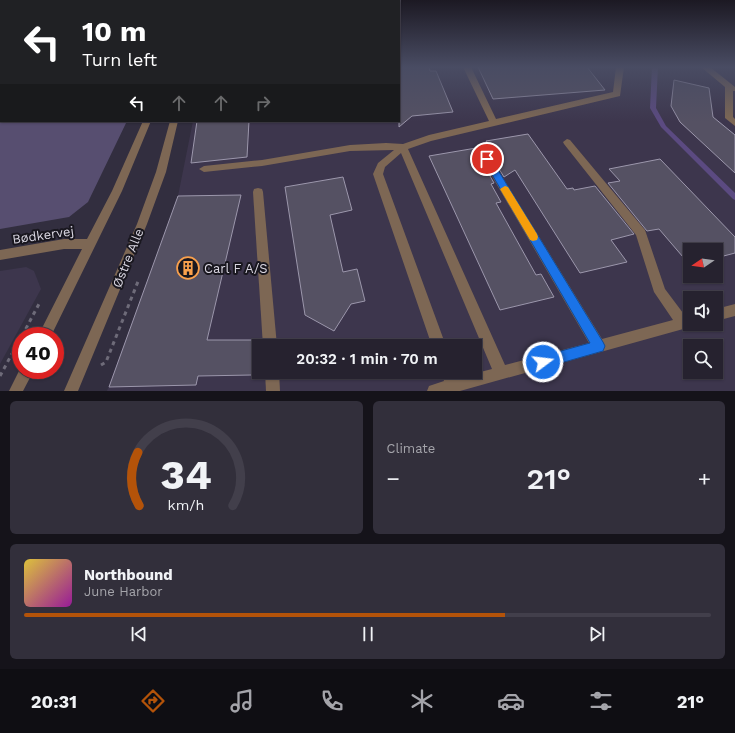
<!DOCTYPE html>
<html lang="en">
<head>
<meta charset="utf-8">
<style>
  :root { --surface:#26222f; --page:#322f3b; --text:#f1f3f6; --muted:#a4a4aa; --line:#423f4b; --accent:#b45309 }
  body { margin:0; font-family:"Work Sans",sans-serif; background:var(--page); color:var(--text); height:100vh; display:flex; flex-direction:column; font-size:15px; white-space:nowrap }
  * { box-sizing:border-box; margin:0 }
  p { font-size:13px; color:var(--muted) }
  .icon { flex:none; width:22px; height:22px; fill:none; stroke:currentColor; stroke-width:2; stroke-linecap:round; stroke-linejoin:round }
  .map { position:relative; height:391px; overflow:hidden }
  .details { display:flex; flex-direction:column; gap:10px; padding:10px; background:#15131a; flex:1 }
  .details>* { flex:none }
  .guide { position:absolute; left:0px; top:0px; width:400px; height:122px; box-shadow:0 1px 3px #0004,0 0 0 1px var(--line); background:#202124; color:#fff; overflow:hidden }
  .needle { width:26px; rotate:257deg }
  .buttons { position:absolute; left:683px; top:243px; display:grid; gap:8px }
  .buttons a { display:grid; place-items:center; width:40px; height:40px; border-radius:0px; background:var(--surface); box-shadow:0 1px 3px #0004,0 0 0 1px var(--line); font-size:20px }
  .speed { position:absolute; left:12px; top:327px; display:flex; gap:8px; font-size:20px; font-weight:700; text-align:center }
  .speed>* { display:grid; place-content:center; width:52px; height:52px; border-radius:50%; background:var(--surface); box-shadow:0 1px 3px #0004,0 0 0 1px var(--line); line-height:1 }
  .speed .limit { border:6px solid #d22; background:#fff; color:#111 }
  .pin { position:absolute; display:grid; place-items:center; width:34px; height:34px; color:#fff; margin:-17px; border:2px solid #fff; border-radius:50%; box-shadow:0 1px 4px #0007 }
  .me { position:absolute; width:44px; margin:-22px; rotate:75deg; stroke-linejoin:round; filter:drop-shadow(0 0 3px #0008) }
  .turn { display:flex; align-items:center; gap:14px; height:84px; padding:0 16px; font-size:18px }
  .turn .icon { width:52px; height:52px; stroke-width:2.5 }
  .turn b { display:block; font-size:28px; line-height:34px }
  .lanes { display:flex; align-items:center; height:38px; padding:0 16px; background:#0003; justify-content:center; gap:20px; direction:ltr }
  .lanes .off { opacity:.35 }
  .big { font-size:30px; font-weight:600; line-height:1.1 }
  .details .card { flex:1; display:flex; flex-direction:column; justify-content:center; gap:6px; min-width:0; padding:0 14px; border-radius:6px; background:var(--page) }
  .details .dial { align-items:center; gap:0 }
  .dial svg { height:104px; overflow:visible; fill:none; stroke:var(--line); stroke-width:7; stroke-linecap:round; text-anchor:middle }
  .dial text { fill:var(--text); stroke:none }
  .song { display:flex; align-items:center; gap:12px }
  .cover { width:48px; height:48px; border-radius:6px; background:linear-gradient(135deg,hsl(50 70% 55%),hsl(300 70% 35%)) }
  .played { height:4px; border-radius:2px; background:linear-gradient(90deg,var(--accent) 70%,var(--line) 70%) }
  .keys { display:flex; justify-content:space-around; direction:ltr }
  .heat { display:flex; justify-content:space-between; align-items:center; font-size:22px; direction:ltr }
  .details .tiles { flex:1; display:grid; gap:10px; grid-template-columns:1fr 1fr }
  .card:last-child { grid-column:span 2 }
  .trip { position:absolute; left:252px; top:339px; width:230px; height:40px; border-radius:0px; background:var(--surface); box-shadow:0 1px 3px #0004,0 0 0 1px var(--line); font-weight:600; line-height:40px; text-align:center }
  .tabs { display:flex; height:64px; justify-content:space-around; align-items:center; background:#0f0e13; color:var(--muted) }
  .tabs .icon { width:28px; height:28px }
  .tabs .current { color:var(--accent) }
  .tabs b { font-size:18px; color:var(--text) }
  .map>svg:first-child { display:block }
  .built { fill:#3d364d; fill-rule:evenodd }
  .green { fill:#574e70 }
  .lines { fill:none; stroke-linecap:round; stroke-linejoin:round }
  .stream { fill:#5b4a81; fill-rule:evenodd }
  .building { fill:#555163; stroke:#9c97ac }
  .path { stroke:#6e6b79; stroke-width:3; stroke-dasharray:4 4; stroke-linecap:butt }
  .minor { fill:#7d6754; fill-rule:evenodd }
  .route { fill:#1a73e8; stroke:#114b97 }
  .slow { fill:#f59e0b }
  .labels { text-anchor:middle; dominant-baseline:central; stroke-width:4; stroke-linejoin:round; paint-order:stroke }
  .street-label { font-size:13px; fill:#dad7e2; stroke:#19171f }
  .poi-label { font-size:13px; fill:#dad7e2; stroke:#19171f; text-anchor:start }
</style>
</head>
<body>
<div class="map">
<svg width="735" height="391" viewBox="0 0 735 391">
  <rect width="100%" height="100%" fill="#322e3f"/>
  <!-- built -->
  <g class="built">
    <path d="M399,67H735V391H107L178,196L193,121H399ZM690,250H716V276H690ZM690,298H716V324H690ZM259,346H475V372H259ZM690,346H716V372H690Z"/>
    <polygon points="26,267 34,271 41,289 0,364 0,271"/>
  </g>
  <!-- green -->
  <polygon class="green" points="0,67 1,121 127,121 88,202 69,217 0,229"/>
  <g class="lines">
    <!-- stream -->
    <polygon class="stream" points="652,67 658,67 656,108 666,126 735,193 735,200 733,199 661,127 650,108"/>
  </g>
  <!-- building -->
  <g class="building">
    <polygon points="399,67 429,67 430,71 436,71 453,112 412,116 399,127"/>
    <polygon points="478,67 587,67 605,90 493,99"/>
    <polygon points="674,80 709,88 713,117 735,135 735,173 680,122 671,106"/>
    <polygon points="197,121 249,121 247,157 191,163"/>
    <polygon points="528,134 567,189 573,188 574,190 595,186 634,234 611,240 627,262 580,273 515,170 504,177 491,156 486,155 481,160 494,183 491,184 501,202 496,203 536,275 541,274 554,297 500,310 429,156 488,146 486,141"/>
    <polygon points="660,159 735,237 735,253 716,258 716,250 690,250 690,264 689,264 659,229 647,231 608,183 620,181 609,169"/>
    <polygon points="343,177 352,210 330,215 343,272 357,269 365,301 351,304 334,331 305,315 285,187"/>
    <polygon points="241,195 207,340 257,340 252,375 198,376 196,385 109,387 178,196"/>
  </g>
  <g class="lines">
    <!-- path -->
    <g class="path">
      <polyline points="22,336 40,302"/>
      <polyline points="101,365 106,362 139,279"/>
      <polyline points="0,376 21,337"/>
    </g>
    <!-- minor -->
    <g class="minor">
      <polygon points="463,67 471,67 496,119 613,92 616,67 624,67 620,96 431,141 408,149 505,365 589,343 482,159 487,156 490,157 602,339 673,320 654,292 636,235 564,144 563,142 567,139 570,140 645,230 665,289 686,317 690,316 690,324 695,324 694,326 460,391 427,391 429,386 444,381 441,372 455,372 457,378 492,369 401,153 385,167 383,174 446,346 432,346 373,174 378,163 394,150 350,151 262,166 204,172 199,169 204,166 262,160 350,145 386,143 403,144 429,135 489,121"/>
      <polygon points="701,67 710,67 735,87 735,91 733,91 733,117 735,119 735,126 725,118 725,87"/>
      <polygon points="143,121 151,121 122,191 51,336 38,336 82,249 64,249 0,260 0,250 64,239 87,239 112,191"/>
      <polygon points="170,121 178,121 166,172 147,224 78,391 64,391 137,224 156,172"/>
      <polygon points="258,188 262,189 263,192 277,346 263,346 253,192 254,189"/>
      <polygon points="735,304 735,316 716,321 716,309"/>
      <polygon points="21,367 21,370 34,370 23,391 9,391"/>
      <polygon points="265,372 279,372 280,391 266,391"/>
    </g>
  </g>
  <!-- sky -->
  <linearGradient id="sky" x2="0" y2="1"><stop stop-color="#1c1923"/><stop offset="0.55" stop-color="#494c63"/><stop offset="1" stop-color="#494c63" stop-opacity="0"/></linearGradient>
  <rect width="735" height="122" fill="url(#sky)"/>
  <!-- route -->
  <polygon class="route" points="487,156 490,157 603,342 605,346 603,351 543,368 539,366 537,362 539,357 590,343 483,159"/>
  <!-- slow -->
  <polygon class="slow" points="505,186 508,187 537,234 538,237 537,240 533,241 530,240 500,189"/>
  <!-- icons -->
  <defs>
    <g id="building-ring" transform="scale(1.15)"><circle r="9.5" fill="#19171f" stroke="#f9a04c" stroke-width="1.5"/><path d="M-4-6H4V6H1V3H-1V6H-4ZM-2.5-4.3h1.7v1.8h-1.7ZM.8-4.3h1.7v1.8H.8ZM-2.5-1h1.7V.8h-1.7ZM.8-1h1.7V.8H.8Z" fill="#f9a04c"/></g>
  </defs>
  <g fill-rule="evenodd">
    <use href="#building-ring" x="188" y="268"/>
  </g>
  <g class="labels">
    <!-- street labels -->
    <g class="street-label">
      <text transform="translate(43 235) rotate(-8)">Bødkervej</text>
      <text transform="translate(128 258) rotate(-68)">Østre Alle</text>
    </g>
    <!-- poi labels -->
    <g class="poi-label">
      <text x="204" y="268">Carl F A/S</text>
    </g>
  </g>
</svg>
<div class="buttons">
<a><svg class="needle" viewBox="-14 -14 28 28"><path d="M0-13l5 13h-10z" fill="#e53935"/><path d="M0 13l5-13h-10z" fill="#a4a4aa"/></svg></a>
<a><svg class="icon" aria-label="sound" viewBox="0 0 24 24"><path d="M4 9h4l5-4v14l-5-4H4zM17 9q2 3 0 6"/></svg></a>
<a><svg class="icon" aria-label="search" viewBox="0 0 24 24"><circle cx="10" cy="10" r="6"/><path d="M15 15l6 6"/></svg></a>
</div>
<div class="speed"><div class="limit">40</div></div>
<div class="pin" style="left:487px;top:159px;background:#d93025"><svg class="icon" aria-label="arrive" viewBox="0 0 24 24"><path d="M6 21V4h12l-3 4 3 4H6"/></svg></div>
<svg class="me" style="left:543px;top:362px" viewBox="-20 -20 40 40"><circle r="17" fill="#1a73e8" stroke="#fff" stroke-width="3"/><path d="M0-11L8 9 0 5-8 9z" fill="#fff"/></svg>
<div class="trip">20:32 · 1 min · 70 m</div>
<div class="guide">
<div class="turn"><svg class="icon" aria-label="left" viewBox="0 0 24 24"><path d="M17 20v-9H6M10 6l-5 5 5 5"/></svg><div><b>10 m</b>Turn left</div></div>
<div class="lanes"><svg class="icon" aria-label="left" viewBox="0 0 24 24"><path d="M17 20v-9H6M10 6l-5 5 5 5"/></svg><svg class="icon off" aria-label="ahead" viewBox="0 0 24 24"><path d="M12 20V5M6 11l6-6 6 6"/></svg><svg class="icon off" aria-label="ahead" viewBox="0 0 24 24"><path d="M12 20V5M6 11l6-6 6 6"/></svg><svg class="icon off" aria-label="right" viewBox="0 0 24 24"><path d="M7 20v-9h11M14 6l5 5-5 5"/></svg></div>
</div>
</div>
<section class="details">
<div class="tiles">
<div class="card dial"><svg viewBox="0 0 100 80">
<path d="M14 69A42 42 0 1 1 86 69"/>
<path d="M14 69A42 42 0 0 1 13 28" stroke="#b45309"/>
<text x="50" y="56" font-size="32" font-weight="700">34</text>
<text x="50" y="72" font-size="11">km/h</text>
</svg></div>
<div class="card"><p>Climate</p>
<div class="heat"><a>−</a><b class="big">21°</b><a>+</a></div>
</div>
<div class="card">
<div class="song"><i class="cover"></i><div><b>Northbound</b><p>June Harbor</p></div></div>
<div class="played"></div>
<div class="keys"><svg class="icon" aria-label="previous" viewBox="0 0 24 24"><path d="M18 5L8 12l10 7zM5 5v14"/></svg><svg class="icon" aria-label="pause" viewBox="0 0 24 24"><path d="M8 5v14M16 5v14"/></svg><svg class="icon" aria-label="next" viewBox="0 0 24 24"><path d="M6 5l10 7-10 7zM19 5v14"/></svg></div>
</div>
</div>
</section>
<nav class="tabs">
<b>20:31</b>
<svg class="icon current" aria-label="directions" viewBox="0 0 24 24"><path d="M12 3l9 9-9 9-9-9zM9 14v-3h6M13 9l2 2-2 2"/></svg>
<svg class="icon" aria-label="music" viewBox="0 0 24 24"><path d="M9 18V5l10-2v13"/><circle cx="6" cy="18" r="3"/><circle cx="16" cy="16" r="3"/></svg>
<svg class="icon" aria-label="phone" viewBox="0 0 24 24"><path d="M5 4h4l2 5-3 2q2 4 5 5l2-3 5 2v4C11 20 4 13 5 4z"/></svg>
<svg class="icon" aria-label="climate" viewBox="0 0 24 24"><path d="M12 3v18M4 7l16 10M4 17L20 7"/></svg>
<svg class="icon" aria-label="car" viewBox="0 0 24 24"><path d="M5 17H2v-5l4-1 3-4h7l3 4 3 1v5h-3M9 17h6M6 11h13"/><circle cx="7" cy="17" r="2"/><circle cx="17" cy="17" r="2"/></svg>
<svg class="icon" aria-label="filters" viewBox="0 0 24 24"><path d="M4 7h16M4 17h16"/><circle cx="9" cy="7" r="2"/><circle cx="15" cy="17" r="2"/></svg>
<b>21°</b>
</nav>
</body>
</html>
